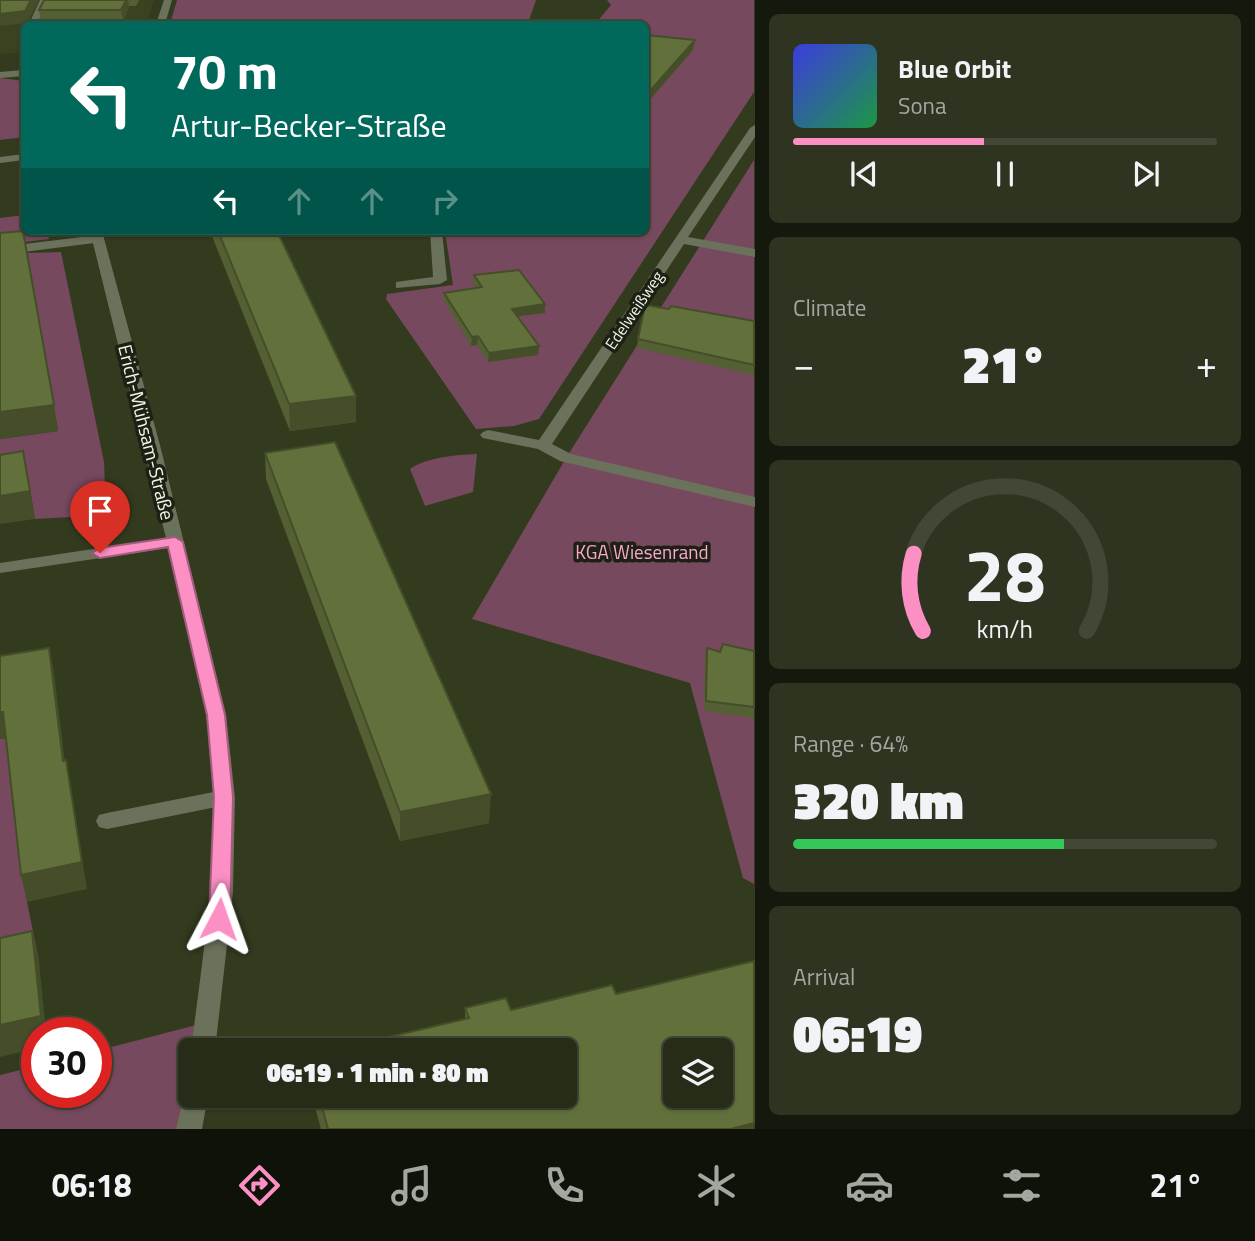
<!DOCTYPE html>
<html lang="en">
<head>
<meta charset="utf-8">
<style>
  :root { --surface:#262c17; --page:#2e3420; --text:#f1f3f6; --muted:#a4a7a1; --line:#424836; --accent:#fc8fc3 }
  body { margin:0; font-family:"Titillium Web",sans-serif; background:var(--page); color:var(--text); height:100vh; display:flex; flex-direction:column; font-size:26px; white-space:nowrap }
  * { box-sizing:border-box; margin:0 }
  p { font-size:23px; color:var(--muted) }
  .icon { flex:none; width:38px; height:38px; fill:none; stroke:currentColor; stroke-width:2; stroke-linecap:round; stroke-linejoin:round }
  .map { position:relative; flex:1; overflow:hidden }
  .sheet { display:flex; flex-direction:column; gap:14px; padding:14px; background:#15180d; width:500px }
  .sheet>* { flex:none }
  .banner { position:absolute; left:21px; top:21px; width:628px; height:214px; border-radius:10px; box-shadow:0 2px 5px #0004,0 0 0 2px var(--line); background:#00695c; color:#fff; overflow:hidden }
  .controls { position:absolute; left:663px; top:1038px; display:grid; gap:14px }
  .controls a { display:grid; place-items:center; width:70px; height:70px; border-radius:10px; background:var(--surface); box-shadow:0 2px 5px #0004,0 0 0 2px var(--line); font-size:35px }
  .speed { position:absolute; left:21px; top:1017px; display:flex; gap:14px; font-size:35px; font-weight:700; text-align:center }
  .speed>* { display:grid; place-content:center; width:91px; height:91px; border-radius:50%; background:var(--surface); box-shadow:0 2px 5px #0004,0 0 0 2px var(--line); line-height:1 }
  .speed .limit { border:10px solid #d22; background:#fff; color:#111 }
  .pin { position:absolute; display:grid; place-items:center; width:60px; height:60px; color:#fff; margin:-72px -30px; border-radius:50% 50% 50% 0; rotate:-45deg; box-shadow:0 0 7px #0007 }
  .pin .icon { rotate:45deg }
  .me { position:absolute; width:77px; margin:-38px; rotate:4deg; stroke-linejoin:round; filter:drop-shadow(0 0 5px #0008) }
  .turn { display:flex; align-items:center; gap:24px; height:147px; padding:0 35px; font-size:32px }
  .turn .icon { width:91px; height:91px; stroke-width:2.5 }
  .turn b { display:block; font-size:49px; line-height:60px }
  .lanes { display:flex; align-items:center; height:66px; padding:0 35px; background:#0003; justify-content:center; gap:35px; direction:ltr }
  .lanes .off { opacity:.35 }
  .big { font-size:52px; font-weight:800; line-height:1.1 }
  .sheet .tile { flex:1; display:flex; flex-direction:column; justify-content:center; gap:10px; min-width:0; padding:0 24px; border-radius:10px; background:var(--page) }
  .sheet .dial { align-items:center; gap:0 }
  .dial svg { height:182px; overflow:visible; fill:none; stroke:var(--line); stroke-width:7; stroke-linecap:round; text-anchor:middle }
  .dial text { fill:var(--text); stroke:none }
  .song { display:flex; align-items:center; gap:21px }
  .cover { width:84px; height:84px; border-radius:10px; background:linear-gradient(135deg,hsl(240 70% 55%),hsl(140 70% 35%)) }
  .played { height:7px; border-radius:4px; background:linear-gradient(90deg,var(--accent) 45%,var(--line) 45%) }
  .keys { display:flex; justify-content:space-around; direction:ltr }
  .heat { display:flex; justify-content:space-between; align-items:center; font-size:38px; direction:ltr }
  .charge { height:10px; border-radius:5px; background:linear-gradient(90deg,#34c759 64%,var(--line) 0) }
  .trip { position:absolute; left:178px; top:1038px; width:399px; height:70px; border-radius:10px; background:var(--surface); box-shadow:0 2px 5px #0004,0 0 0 2px var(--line); font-weight:800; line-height:70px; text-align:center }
  .menu { display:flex; height:112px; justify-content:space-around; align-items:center; background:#0f1209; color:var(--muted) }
  .menu .icon { width:49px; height:49px }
  .menu .selected { color:var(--accent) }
  .menu b { font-size:32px; color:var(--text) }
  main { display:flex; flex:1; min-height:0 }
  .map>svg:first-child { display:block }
  .built { fill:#3a4320 }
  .green { fill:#76495e }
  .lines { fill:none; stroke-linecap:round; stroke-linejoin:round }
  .lane { fill:#6b725c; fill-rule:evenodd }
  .street { fill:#6b725c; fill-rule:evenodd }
  .wall { fill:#546033 }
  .shaded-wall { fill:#454e29 }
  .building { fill:#62703b; stroke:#454e29; stroke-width:2; fill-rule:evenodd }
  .route { fill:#fc8fc3; stroke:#a45d7f; stroke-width:2 }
  .labels { text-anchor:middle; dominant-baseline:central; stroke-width:7; stroke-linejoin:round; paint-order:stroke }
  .far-street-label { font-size:16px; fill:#f1f6e5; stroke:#1d2014 }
  .street-label { font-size:19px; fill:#f1f6e5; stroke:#1d2014 }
  .park-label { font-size:19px; fill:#faa7cd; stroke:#1d2014 }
</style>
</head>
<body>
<main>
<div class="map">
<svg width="755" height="1129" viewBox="0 0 755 1129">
  <rect width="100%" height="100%" fill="#333b1f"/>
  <!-- built -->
  <polygon class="built" points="0,0 154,0 146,24 24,24 24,52 0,54"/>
  <!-- green -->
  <g class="green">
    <polygon points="177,0 536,0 528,23 522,24 170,24"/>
    <polygon points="607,0 754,0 754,92 539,419 514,426 476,429 386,299 387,294 453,285 445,231 646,231 646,24 595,24 611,5"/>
    <polygon points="0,78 24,81 24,137 0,140"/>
    <polygon points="754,160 754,884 743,878 690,683 472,619 566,458"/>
    <polygon points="24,215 24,231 47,231 49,239 0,245 0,218"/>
    <polygon points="61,252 104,462 106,515 35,519 28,478 0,482 0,439 58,431 27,253"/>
    <path d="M477,454L473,492L425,506L410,469C427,457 456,455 477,454Z"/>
    <polygon points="61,728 15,798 27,902 39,961 0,969 0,739"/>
    <polygon points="208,1022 203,1050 191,1050 191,1096 195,1096 189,1129 0,1129 0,1075 37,1066 37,1092 96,1092 96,1051"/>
  </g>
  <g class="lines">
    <!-- lane -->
    <g class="lane">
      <polygon points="40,0 48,0 37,24 29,24"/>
      <polygon points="755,125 755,137 688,237 755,249 755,257 684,244 552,444 571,454 755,497 755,507 560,461 538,449 483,438 480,435 483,432 488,430 539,440 750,128"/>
      <polygon points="98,235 102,236 102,242 0,255 0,247"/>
      <polygon points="224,790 231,792 235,798 231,804 107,829 99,827 96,821 99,815 107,813"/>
    </g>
    <!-- street -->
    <g class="street">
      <polygon points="164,0 172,0 165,24 156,24"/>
      <polygon points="24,70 24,76 0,78 0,72"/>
      <polygon points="24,154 24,160 0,163 0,157"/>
      <path d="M90,231H102L161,449L226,715L235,798L233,892L215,1050H191C205,939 224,827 206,715C197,659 181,603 168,548L0,573V563L166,538Z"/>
      <polygon points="430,231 442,231 447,280 440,284 396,288 396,282 433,277"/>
      <polygon points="191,1086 191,1096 208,1096 202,1129 176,1129 186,1088"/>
    </g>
  </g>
  <!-- wall -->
  <g class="wall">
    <polygon points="44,0 139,0 136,6 129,6 123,22 41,22 39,10"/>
    <polygon points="646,35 693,50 647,103 646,102"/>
    <polygon points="210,231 277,231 356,396 356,422 290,431"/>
    <polygon points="474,275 545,304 545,313 518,316 538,355 488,362 477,345 471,346 444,301 444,293 476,288 473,284"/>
    <polygon points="669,309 754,321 754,375 637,348 638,339"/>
    <polygon points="265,453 489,823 400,841 266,479"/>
    <polygon points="707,648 720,652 754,651 754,718 704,711 705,658"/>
    <polygon points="616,994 754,1129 321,1129 312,1096 565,1096 465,1019 465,1008 511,1010"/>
  </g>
  <!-- shaded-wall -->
  <g class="shaded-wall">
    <polygon points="31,0 39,0 27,23 0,26 0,14"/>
    <polygon points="126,0 128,0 129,6 123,22 121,10"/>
    <polygon points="695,40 693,50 647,103 649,92"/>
    <polygon points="545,304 545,313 512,317 512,309"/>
    <polygon points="478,336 477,345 471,346 472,337"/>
    <polygon points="539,346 538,355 488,362 489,353"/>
    <polygon points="356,396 356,422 290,431 289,404"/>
    <polygon points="54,405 58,431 0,439 0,412"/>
    <polygon points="28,478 35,519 0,524 0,496"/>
    <polygon points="49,648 54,673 68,787 63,761"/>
    <polygon points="0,712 3,712 8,738 0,739"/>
    <polygon points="66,760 87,889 27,902 21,875"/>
    <polygon points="491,794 489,823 400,841 400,812"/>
    <polygon points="32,931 39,961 46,1032 37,1032 37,1048 0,1057 0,1025"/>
    <polygon points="754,1123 754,1129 731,1129"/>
  </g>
  <!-- building -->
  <g class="building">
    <polygon points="0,0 31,0 25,11 0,14"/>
    <polygon points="44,0 126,0 121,10 39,10"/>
    <polygon points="646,35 695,40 649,92 646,92"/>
    <polygon points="23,231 54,405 0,412 0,233"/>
    <polygon points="218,231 277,231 356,396 289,404"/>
    <polygon points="519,270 545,304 512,309 539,346 489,353 478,336 472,337 444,293 482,287 474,275"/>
    <polygon points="645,305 669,309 671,306 754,321 754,365 638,339"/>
    <polygon points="335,442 491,794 400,812 265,453"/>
    <polygon points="23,451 30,491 0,496 0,455"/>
    <polygon points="723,644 754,651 754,707 706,701 707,648 720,652"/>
    <polygon points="49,648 63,761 66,760 82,862 21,875 3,712 0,712 0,656"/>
    <polygon points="32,931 41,1016 0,1025 0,938"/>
    <path d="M754,961V1123L731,1129H328L319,1096H565V1050H334L469,1018L465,1008L506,998L511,1010L612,985L616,994ZM676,1050H721V1096H676Z"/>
  </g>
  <!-- route -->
  <polygon class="route" points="175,537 183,542 225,715 233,797 230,919 226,925 219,928 212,925 209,919 214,797 207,715 168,547 100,558 92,553 100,548"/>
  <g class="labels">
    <!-- far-street labels -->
    <g class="far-street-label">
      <text transform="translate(634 310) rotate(-56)">Edelweißweg</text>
    </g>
    <!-- street labels -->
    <g class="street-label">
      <text transform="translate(147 432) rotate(76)">Erich-Mühsam-Straße</text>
    </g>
    <!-- park labels -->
    <g class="park-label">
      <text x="642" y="551">KGA Wiesenrand</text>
    </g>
  </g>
</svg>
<div class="controls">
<a><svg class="icon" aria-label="layers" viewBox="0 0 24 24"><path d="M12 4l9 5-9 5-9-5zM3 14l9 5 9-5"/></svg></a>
</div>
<div class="speed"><div class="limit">30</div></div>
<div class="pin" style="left:100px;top:553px;background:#d93025"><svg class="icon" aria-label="arrive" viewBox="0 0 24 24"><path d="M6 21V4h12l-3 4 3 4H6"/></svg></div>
<svg class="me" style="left:219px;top:919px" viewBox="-20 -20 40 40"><path d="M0-17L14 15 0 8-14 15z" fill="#fc8fc3" stroke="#fff" stroke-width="4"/></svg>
<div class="trip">06:19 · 1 min · 80 m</div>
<div class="banner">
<div class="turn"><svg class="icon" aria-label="left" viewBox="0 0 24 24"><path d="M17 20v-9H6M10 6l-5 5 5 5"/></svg><div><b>70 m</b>Artur-Becker-Straße</div></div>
<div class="lanes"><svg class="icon" aria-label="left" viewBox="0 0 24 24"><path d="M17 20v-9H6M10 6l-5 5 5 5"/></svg><svg class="icon off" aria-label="ahead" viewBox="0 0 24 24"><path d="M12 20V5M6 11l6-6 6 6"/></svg><svg class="icon off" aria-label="ahead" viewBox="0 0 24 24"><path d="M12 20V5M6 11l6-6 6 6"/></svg><svg class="icon off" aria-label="right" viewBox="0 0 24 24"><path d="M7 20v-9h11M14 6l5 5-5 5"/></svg></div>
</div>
</div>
<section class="sheet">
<div class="tile">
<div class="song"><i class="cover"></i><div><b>Blue Orbit</b><p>Sona</p></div></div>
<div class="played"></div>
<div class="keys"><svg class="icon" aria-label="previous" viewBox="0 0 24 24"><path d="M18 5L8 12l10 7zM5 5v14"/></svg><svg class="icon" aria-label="pause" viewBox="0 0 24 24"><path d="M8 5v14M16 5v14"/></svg><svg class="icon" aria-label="next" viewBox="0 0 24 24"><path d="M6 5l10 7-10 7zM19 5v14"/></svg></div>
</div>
<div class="tile"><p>Climate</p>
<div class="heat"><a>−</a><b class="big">21°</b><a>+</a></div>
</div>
<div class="tile dial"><svg viewBox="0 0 100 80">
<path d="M14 69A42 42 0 1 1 86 69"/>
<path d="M14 69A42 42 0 0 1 10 35" stroke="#fc8fc3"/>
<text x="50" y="56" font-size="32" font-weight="700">28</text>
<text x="50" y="72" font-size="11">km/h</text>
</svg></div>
<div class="tile"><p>Range · 64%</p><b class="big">320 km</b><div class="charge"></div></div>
<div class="tile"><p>Arrival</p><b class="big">06:19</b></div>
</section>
</main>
<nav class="menu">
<b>06:18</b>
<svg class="icon selected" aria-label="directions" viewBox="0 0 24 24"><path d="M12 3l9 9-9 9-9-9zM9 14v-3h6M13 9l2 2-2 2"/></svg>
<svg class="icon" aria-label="music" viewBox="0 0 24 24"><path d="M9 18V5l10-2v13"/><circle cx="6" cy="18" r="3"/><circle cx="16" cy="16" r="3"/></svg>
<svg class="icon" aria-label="phone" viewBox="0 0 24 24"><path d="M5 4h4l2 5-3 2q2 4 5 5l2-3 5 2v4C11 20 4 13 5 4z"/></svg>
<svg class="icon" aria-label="climate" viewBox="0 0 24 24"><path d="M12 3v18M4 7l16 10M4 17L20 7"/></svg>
<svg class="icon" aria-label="car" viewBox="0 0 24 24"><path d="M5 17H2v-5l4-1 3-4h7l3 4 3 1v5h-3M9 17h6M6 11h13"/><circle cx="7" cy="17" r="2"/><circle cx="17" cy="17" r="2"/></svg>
<svg class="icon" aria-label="filters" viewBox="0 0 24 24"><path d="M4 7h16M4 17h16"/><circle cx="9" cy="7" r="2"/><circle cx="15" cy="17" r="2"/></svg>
<b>21°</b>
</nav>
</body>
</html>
